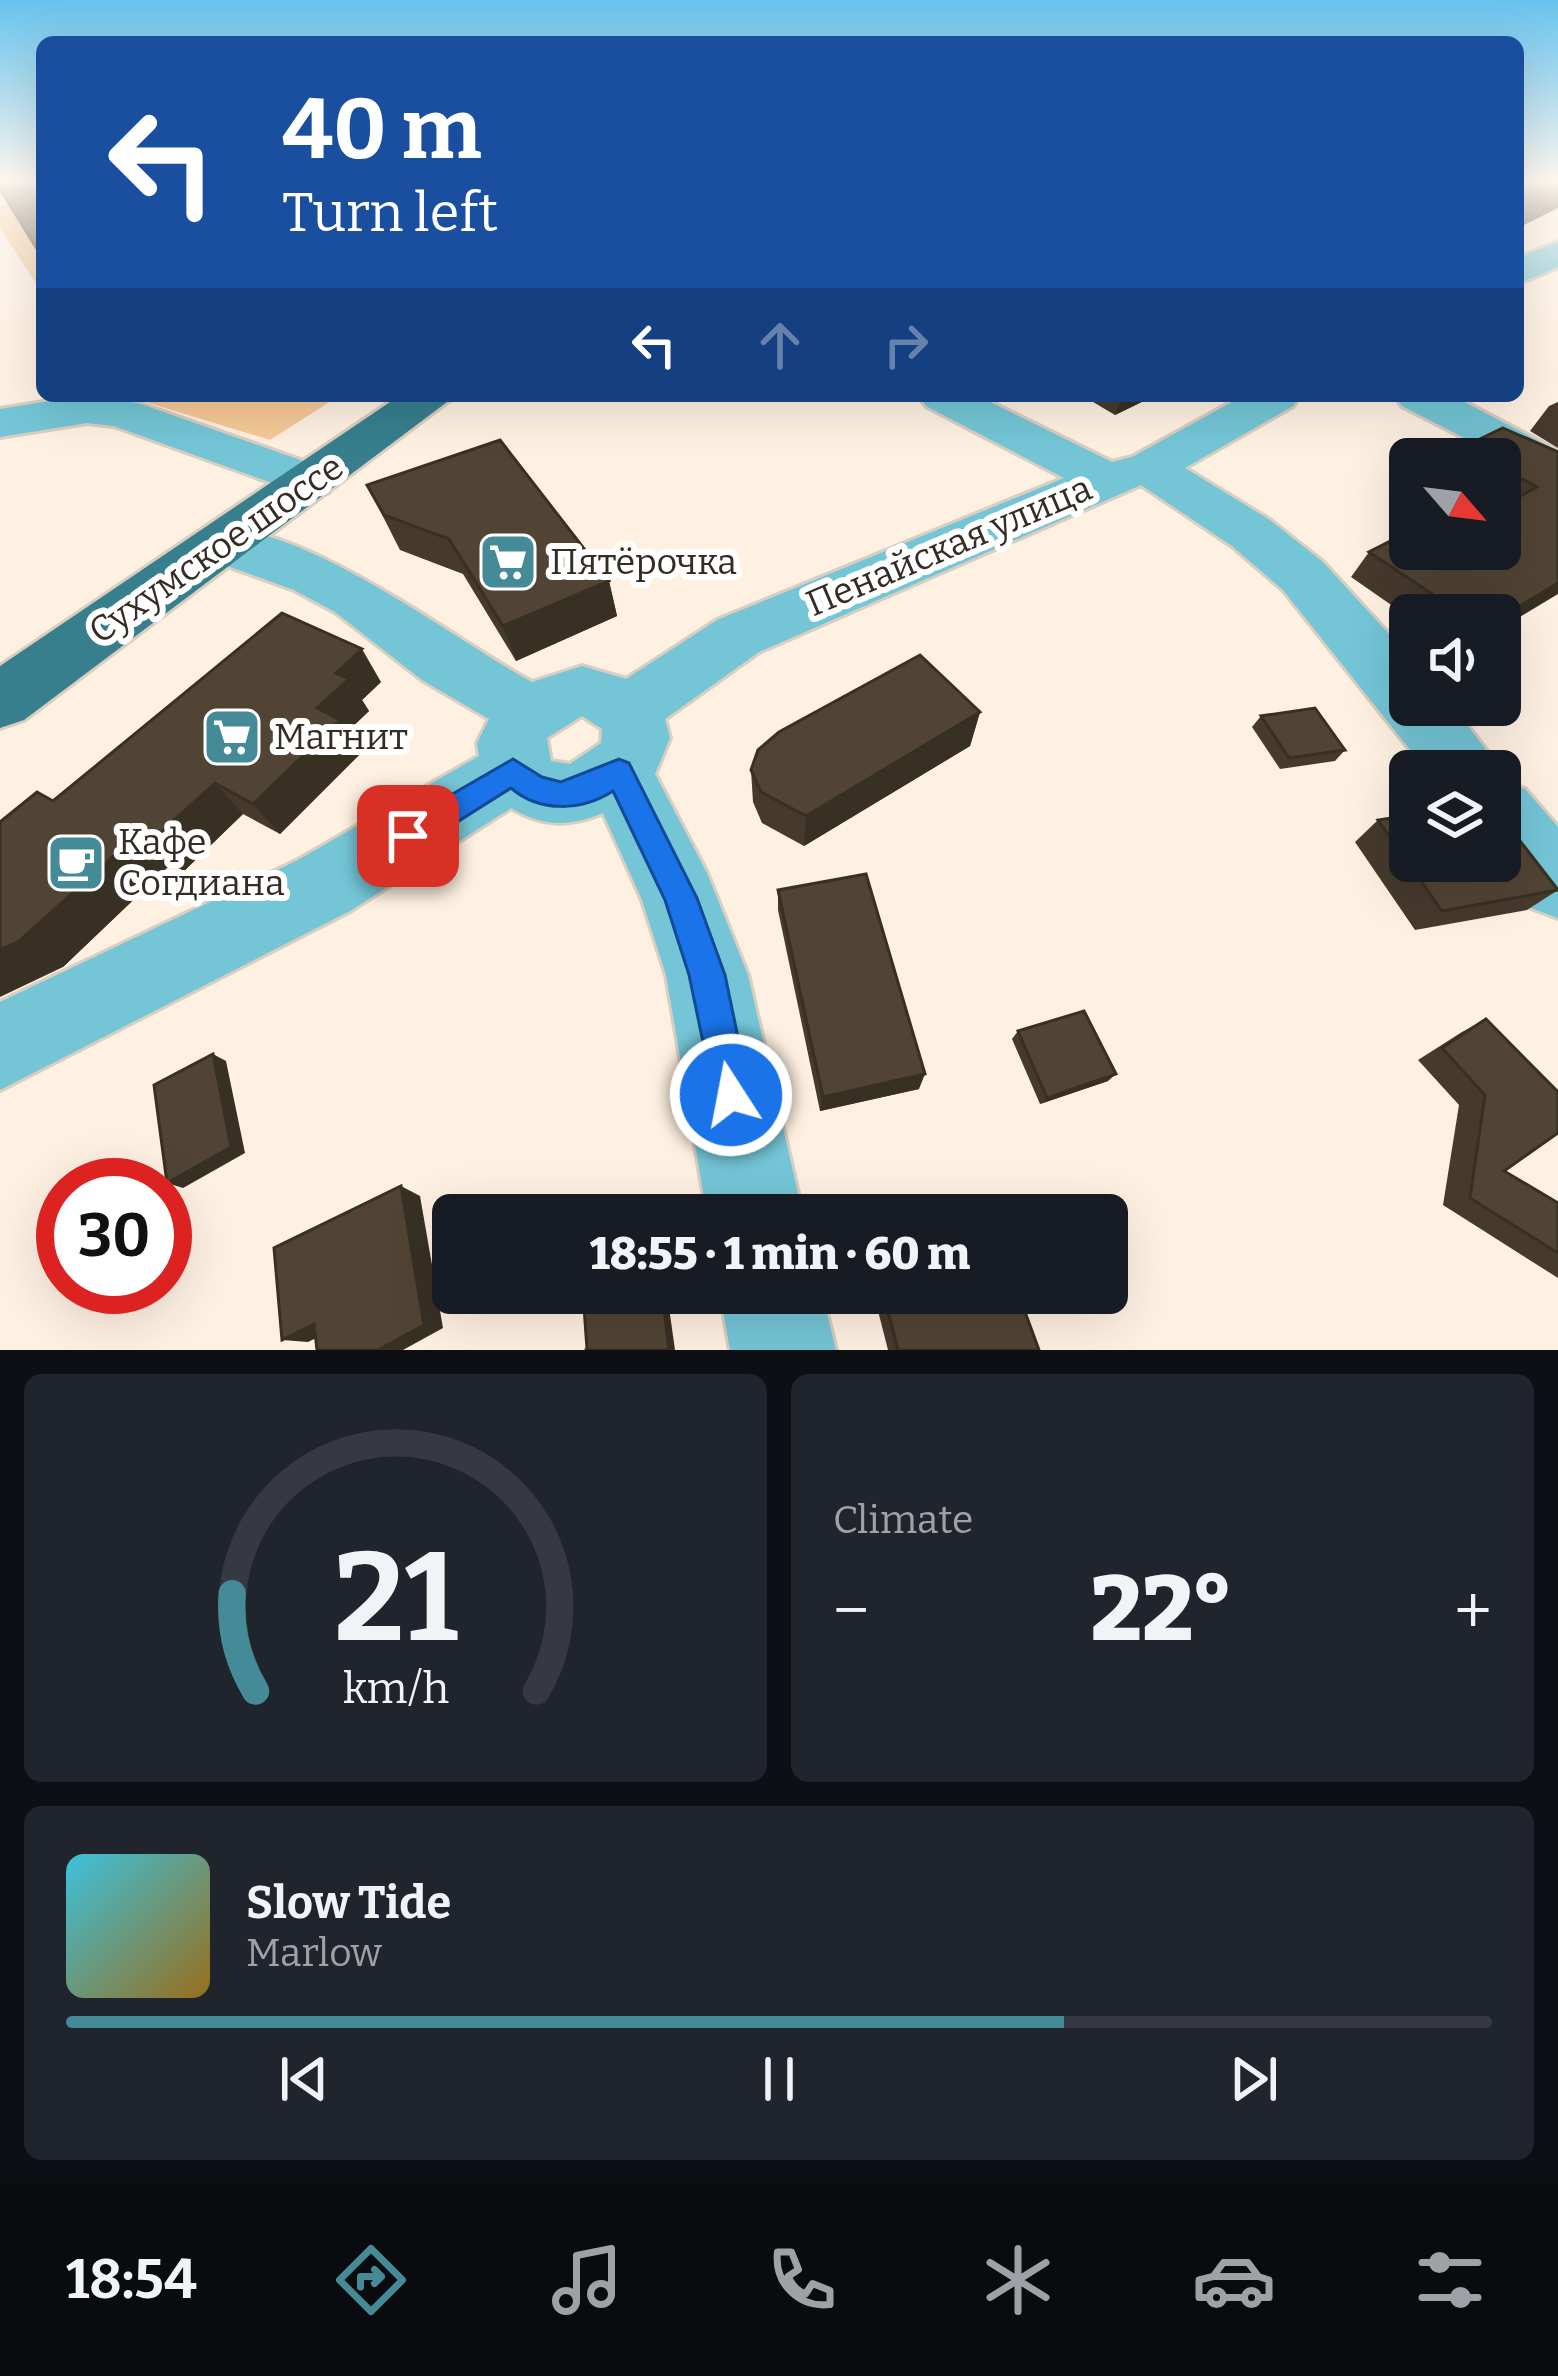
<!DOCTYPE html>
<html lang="en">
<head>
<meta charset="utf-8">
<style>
  :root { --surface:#171b24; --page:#20242c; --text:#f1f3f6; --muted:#9ea1a6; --line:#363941; --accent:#458a97 }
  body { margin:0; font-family:Bitter,serif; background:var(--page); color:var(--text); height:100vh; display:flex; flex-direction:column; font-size:45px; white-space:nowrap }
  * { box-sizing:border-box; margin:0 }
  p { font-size:39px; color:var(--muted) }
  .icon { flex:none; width:66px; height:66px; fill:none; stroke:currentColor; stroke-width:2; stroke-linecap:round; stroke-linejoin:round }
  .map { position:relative; height:1350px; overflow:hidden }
  .panel { display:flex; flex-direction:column; gap:24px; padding:24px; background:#0d0f14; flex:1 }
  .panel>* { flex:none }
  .top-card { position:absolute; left:36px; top:36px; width:1488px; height:366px; border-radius:18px; box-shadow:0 12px 48px #0002; background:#1a4fa0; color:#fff; overflow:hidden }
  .needle { width:78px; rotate:118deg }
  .controls { position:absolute; left:1389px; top:438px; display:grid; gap:24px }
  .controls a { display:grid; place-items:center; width:132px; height:132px; border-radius:18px; background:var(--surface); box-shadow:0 12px 48px #0002; font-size:60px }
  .speed { position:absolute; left:36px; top:1158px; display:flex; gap:24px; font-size:60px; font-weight:700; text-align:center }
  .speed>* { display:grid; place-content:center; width:156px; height:156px; border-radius:50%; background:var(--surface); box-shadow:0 12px 48px #0002; line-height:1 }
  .speed .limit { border:18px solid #d22; background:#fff; color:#111 }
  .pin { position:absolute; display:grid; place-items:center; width:102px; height:102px; color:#fff; margin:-51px; border-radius:24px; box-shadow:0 6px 18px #0006 }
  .me { position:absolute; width:132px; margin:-66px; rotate:349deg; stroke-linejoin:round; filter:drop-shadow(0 0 9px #0008) }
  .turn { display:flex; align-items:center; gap:42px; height:252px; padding:0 48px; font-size:54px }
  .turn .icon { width:156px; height:156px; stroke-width:2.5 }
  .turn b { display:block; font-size:84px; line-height:102px }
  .lanes { display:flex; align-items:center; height:114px; padding:0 48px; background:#0003; justify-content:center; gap:60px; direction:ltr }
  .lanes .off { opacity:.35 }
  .big { font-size:90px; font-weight:800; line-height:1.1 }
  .panel .widget { flex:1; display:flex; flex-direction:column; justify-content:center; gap:18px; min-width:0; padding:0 42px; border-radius:18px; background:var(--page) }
  .panel .dial { align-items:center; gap:0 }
  .dial svg { height:312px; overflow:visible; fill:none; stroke:var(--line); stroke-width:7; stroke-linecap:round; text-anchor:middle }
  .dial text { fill:var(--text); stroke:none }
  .song { display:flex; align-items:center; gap:36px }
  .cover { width:144px; height:144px; border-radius:18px; background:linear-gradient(135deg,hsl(190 70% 55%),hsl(40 70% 35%)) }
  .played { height:12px; border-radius:6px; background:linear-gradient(90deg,var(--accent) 70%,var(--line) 70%) }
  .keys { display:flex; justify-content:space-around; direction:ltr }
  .heat { display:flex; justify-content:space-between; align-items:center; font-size:66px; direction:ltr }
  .panel .tiles { flex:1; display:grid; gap:24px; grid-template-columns:1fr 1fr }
  .widget:last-child { grid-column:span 2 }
  .trip { position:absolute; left:432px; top:1194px; width:696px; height:120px; border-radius:18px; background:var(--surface); box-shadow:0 12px 48px #0002; font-weight:800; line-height:120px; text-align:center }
  .dock { display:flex; height:192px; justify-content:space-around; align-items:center; background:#090b0e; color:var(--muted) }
  .dock .icon { width:84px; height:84px }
  .dock .current { color:var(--accent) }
  .dock b { font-size:54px; color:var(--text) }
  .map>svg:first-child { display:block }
  .green { fill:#f7ca97 }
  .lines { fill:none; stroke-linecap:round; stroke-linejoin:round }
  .minor-casing { stroke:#dacec0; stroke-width:6 }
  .highway-casing { stroke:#dacec0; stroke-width:6 }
  .minor { fill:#74c6d7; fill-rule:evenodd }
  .highway { fill:#377f8d; fill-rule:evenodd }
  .wall { fill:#463a2d }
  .shaded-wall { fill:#393024 }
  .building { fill:#514434; stroke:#393024; stroke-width:3 }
  .route { fill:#1a73e8; stroke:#114b97; stroke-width:3 }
  .labels { text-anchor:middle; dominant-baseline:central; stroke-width:12; stroke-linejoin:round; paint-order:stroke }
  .street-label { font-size:36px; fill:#332d26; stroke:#fff }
  .poi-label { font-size:36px; fill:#332d26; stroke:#fff; text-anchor:start }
</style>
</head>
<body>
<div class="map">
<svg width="1558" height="1350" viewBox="0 0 1558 1350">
  <rect width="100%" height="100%" fill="#fff1e2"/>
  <!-- green -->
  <g class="green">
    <polygon points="42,188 42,293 0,228 0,206"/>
    <polygon points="126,396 339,396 270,440"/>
  </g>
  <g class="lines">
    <!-- minor casing -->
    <g class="minor-casing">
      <g id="minor">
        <polygon points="1558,242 1558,267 1518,284 1518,258"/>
        <polygon points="81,396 138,403 329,470 336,481 329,492 311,497 114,426 87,423 0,437 0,409"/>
        <path d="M919,396H978L1112,462L1132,457L1243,396H1300L1293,406L1185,468L1270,520L1323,562L1410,657V705H1452L1502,771L1500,774L1427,771L1283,590L1232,546L1141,485L759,652L665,719L670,738L655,774L707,873L748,975L803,1215H707L666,975L642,900L603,813C569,827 543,827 511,808L350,911L0,1090V1002L296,861L479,756L477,743L489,719L422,680L335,612L294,590L205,558L197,545L205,532C286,509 457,642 532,682L582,666L626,679L717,620L1064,478L926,406ZM582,716L602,729L601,743L570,764L551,761L547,738Z"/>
        <polygon points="1395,396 1453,396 1558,451 1558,486 1402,406"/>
        <polygon points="1500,780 1525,789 1558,827 1558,918 1531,908 1496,861"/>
        <polygon points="720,1293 822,1293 836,1350 730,1350"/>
      </g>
    </g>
    <!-- highway casing -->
    <g class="highway-casing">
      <polygon id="highway" points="399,396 455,396 24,720 0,728 0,666"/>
    </g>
    <!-- minor -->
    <use href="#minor" class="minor"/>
    <!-- highway -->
    <use href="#highway" class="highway"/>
  </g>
  <!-- wall -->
  <g class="wall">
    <polygon points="1083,396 1154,396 1115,415"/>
    <polygon points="1558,402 1558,448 1530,431 1549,406"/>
    <polygon points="1463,447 1558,452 1500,615 1410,615 1410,618 1351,577 1369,552 1410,549 1500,549 1502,506 1500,504 1500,459 1454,459"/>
    <polygon points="367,485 609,581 617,616 516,661 463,574 400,550"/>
    <polygon points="381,682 362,700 369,711 348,731 362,752 280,834 243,814 184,871 171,864 63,967 53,801"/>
    <polygon points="980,712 970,746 804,846 762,823 753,802 751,770"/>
    <polygon points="1261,716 1345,750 1335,761 1280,769 1252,727"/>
    <polygon points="1378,820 1558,890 1527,910 1415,930 1355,842"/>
    <polygon points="778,890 919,1089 820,1111 778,910"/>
    <polygon points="1486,1019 1504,1171 1558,1203 1558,1278 1443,1205 1459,1105 1418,1060 1462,1032"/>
    <polygon points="1018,1031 1108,1081 1040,1104 1012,1039"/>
    <polygon points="882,1293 1018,1293 1039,1350 888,1350 875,1299"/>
  </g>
  <!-- shaded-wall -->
  <g class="shaded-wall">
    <polygon points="1554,180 1558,180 1558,208 1518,228 1518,197"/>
    <polygon points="1122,396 1154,396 1115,415"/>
    <polygon points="609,581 617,616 516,661 503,626"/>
    <polygon points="1558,583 1558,594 1500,629 1500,618"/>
    <polygon points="362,649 381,682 362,700 369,711 348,731 362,752 280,834 253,804 317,708 336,673"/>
    <polygon points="980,712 970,746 804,846 806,816"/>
    <polygon points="215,783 243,814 184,871 150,842"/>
    <polygon points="137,835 171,864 63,967 0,997 0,950"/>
    <polygon points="213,1054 226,1061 245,1153 183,1188 167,1183"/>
    <polygon points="925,1074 919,1089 820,1111 823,1097"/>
    <polygon points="1116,1074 1108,1081 1040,1104 1047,1098"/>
    <polygon points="401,1186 420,1196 443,1328 403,1350 378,1350"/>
    <polygon points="662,1293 667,1293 675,1350 669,1350"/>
    <polygon points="314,1324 339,1327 308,1342 282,1340"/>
  </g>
  <!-- building -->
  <g class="building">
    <polygon points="0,180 42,180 42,257 0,189"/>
    <polygon points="1518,180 1554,180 1518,197"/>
    <polygon points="1503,428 1558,452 1558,583 1500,618 1500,615 1464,615 1369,552 1410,531 1410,549 1500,549 1500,507 1537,487 1500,467 1500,459 1485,459 1463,447"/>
    <polygon points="500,440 609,581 503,626 449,539 384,515 367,485"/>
    <polygon points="282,613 362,649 336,673 349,679 317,708 340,720 253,804 215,783 150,842 137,835 19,941 0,950 0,822 37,792 53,801"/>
    <polygon points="920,655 980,712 806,816 761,792 751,770 758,750 779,732"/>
    <polygon points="1315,708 1345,750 1289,758 1261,716"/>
    <polygon points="1410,815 1410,861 1500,861 1500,815 1558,890 1442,911 1378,820"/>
    <polygon points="866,874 925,1074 823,1097 778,890"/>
    <polygon points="1084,1011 1116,1074 1047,1098 1018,1031"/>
    <polygon points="1486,1019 1558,1092 1558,1133 1504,1171 1558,1203 1558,1253 1470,1198 1485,1095 1442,1048"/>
    <polygon points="213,1054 231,1147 167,1183 154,1085"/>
    <polygon points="401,1186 424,1325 378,1350 317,1350 314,1324 282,1340 274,1248"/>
    <polygon points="583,1293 662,1293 669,1350 585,1350 587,1349"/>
    <polygon points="883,1293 1018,1293 1039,1350 898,1350"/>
  </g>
  <!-- sky -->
  <linearGradient id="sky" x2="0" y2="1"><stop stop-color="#66c2ec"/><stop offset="0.49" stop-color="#fff9f2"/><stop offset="1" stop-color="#fff9f2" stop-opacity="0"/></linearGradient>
  <rect width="1558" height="369" fill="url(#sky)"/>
  <!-- route -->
  <path class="route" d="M513,759L542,777L561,782L619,759L629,763L697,898L725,975L750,1095L745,1109L731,1115L717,1109L689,975L665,900L613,791C582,811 540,813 511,788L419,846H397L392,836L397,826Z"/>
  <!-- icons -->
  <defs>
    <g id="supermarket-square" transform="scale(3)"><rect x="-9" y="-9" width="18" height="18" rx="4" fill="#458a97" stroke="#fff"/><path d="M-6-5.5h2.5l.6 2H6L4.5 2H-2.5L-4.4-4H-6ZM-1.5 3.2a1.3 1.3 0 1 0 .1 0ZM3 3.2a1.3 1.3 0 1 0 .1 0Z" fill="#fff"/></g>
    <g id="cafe-square" transform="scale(3)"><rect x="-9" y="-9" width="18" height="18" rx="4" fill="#458a97" stroke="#fff"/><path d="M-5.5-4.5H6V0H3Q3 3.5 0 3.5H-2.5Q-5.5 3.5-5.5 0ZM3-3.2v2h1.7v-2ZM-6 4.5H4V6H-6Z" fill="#fff"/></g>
  </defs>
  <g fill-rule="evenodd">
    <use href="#supermarket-square" x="508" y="562"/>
    <use href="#supermarket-square" x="232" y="737"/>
    <use href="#cafe-square" x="76" y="863"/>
  </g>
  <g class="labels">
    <!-- street labels -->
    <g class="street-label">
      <text transform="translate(949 546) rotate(-23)">Пенайская улица</text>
      <text transform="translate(216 549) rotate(-35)">Сухумское шоссе</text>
    </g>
    <!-- poi labels -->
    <g class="poi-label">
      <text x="550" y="562">Пятёрочка</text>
      <text x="274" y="737">Магнит</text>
      <text x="118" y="842">Кафе<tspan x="118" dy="41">Согдиана</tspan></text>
    </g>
  </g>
</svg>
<div class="controls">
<a><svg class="needle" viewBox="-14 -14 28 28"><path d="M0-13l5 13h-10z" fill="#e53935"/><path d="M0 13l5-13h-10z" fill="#9ea1a6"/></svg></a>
<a><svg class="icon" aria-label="sound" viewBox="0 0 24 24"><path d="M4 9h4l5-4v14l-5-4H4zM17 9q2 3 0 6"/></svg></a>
<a><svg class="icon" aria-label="layers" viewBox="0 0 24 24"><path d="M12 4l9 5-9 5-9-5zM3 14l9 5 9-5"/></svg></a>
</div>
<div class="speed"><div class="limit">30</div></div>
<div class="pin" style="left:408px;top:836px;background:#d93025"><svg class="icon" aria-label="arrive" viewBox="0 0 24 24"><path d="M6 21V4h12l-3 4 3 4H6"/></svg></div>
<svg class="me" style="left:731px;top:1095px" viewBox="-20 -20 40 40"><circle r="17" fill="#1a73e8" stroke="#fff" stroke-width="3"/><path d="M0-11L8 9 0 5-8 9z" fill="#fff"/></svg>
<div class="trip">18:55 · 1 min · 60 m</div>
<div class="top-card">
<div class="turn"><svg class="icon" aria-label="left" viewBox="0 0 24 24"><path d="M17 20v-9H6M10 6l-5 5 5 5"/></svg><div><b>40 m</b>Turn left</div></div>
<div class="lanes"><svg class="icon" aria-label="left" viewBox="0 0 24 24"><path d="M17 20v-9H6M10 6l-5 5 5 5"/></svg><svg class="icon off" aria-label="ahead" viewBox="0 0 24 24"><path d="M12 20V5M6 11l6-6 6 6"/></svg><svg class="icon off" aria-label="right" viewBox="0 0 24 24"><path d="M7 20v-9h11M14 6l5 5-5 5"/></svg></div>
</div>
</div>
<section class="panel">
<div class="tiles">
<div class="widget dial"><svg viewBox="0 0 100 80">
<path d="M14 69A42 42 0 1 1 86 69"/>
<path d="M14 69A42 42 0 0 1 8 44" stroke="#458a97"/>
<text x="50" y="56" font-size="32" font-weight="700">21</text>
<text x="50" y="72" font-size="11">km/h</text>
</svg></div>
<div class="widget"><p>Climate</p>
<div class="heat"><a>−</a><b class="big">22°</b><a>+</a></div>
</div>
<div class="widget">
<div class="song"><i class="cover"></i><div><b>Slow Tide</b><p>Marlow</p></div></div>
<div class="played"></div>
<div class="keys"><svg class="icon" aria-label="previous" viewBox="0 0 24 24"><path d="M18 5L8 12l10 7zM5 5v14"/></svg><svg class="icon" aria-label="pause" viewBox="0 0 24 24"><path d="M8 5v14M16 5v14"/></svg><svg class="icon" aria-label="next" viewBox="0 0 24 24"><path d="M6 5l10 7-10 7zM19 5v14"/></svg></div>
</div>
</div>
</section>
<nav class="dock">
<b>18:54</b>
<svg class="icon current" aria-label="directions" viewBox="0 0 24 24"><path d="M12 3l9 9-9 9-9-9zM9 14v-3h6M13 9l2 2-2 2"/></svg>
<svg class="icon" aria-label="music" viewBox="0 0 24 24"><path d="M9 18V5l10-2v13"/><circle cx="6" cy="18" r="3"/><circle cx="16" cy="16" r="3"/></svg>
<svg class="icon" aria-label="phone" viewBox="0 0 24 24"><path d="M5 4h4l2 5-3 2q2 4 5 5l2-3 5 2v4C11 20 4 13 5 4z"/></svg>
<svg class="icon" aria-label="climate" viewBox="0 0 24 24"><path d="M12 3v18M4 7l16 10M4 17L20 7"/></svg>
<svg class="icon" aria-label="car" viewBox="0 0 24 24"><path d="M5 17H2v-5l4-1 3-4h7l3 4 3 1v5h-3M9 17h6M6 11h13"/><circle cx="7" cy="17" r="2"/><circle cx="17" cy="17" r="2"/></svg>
<svg class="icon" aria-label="filters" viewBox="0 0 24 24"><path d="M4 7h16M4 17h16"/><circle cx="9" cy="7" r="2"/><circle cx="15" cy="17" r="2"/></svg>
</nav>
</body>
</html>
